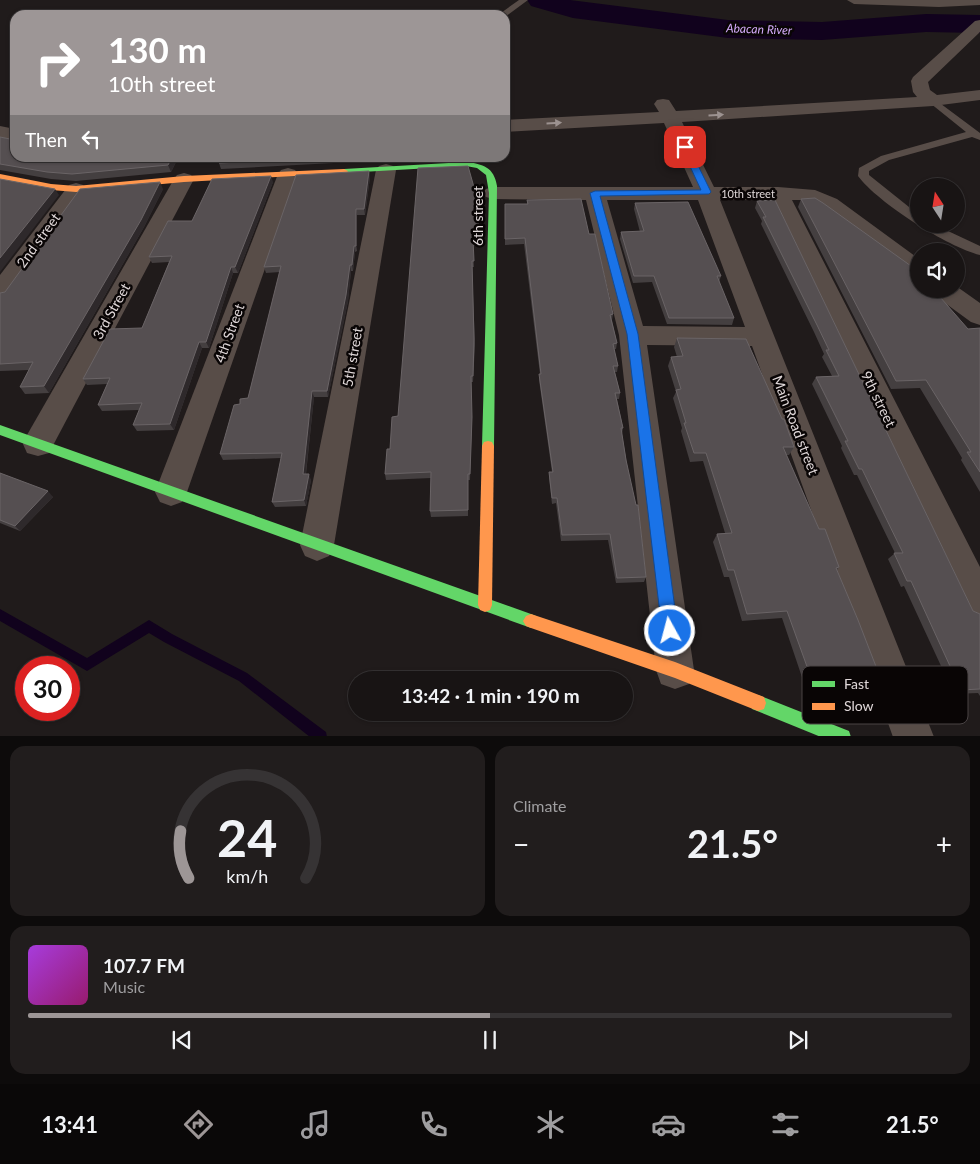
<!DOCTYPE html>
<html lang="en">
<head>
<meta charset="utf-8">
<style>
  :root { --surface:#181414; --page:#211d1d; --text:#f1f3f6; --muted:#9f9ea0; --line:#363334; --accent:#9d9696 }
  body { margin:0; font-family:Lato,sans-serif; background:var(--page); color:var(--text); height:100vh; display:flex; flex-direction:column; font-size:19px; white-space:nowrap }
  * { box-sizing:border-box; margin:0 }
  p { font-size:16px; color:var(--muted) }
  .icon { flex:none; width:28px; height:28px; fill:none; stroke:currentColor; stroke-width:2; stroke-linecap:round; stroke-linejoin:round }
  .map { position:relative; height:736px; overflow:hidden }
  .sheet { display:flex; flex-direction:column; gap:10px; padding:10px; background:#0d0b0b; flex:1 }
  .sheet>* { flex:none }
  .hud { position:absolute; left:10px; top:10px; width:500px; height:152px; border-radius:15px; box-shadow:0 1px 4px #0004,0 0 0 1px var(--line); background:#9d9696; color:#fff; overflow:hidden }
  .needle { width:32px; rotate:348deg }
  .buttons { position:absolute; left:910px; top:178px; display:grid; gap:10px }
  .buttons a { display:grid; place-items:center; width:55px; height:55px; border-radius:50%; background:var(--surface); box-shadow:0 1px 4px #0004,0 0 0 1px var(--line); font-size:25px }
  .speed { position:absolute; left:15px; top:656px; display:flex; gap:10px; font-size:25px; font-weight:700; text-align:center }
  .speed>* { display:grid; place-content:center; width:65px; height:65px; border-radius:50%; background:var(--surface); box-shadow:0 1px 4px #0004,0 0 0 1px var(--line); line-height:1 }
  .speed .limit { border:8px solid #d22; background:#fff; color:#111 }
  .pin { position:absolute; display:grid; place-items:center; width:42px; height:42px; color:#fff; margin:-21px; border-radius:10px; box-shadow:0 2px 8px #0006 }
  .me { position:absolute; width:55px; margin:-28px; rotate:353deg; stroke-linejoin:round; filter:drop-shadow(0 0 4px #0008) }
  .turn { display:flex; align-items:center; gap:18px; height:105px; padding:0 15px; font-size:22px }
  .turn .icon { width:65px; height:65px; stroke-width:2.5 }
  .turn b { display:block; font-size:35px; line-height:42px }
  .then { display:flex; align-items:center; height:48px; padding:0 15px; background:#0003; gap:10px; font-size:19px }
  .big { font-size:38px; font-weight:700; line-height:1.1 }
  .sheet .widget { flex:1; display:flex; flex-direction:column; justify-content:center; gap:8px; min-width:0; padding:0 18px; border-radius:15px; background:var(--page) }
  .sheet .dial { align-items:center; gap:0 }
  .dial svg { height:130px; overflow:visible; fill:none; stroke:var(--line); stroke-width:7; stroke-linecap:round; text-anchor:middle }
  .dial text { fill:var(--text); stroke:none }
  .song { display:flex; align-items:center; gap:15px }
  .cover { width:60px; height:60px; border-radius:8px; background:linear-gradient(135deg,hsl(280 70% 55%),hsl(320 70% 35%)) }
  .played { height:5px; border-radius:2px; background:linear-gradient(90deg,var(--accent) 50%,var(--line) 50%) }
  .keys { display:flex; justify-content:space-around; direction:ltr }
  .heat { display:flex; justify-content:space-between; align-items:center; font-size:28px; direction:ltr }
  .sheet .tiles { flex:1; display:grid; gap:10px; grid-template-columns:1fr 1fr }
  .widget:last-child { grid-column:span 2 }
  .trip { position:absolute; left:348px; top:671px; width:285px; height:50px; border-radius:25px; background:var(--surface); box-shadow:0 1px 4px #0004,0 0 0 1px var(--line); font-weight:700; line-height:50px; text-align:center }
  .menu { display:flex; height:80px; justify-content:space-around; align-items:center; background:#0a0808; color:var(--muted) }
  .menu .icon { width:35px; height:35px }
  .menu .active { color:var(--accent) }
  .menu b { font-size:22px; color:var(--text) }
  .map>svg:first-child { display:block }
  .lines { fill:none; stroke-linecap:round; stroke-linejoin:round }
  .stream { fill:#11021d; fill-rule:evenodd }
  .river { fill:#11021d; fill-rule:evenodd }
  .lane { fill:#584d48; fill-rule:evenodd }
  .street { fill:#584d48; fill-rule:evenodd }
  .fast { fill:#63d668; fill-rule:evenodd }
  .slow { fill:#ff974d; fill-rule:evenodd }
  .wall { fill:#443f40 }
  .shaded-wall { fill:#2e292b }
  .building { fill:#554f51; stroke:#6a6466 }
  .oneway { fill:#9c9290 }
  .route { fill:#1a73e8; stroke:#114b97 }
  .labels { text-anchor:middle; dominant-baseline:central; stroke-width:5; stroke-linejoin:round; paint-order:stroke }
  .far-street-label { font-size:11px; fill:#e0d8d9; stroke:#090505 }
  .far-water-label { font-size:12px; font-style:italic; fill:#d6adfd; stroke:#090505 }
  .street-label { font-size:14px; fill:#e0d8d9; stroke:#090505 }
  .key { fill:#090505; stroke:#4a4445; stroke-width:1 }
  .key-label { font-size:14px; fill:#e0d8d9 }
</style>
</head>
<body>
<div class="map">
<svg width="980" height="737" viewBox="0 0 980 737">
  <rect width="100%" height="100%" fill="#201b1b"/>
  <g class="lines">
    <!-- stream -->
    <polygon class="stream" points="0,609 87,658 149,620 172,634 247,673 326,732 327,737 310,737 239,681 164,642 149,633 87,671 0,621"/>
    <!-- river -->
    <polygon class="river" points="527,0 570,0 728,20 822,22 926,14 980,15 980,33 926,32 822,40 728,38 573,18 531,6"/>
    <!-- lane -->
    <g class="lane">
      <polygon points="519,0 528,0 505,17 505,15 498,15"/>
      <path d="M933,98L980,133V140L972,137L889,160L869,171V175L919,215V224H933L980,246V255C948,247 878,203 858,176L859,168L881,156L966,132L930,103V99Z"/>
    </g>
    <!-- street -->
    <g class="street">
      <polygon points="847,0 980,0 980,5 939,7 854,4"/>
      <path d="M980,20V32L928,82L930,90L937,95L980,90V100L933,106L682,122L714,187H778L815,190L837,199L919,259V279L911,276L821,209L804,200H792L980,567V622L967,616L771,200H720L934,737H893L752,346L647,345L694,670L689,684L675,689L661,684L656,670L619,335L586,200L493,199L486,197L482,193L486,189L493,187H693L664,123L505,132V120L659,112L654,104L657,100L663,99L669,100L676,111L917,97L913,92L911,81L913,77L975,21ZM607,200H698L745,327L643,326Z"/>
      <polygon points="0,126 15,129 15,141 0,138"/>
      <polygon points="386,164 393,166 396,170 334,545 329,556 317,561 305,556 300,545 376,170 379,166"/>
      <polygon points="288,168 295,170 298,174 187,492 182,502 171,506 160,502 155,492 278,174 281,170"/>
      <polygon points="184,173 191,175 194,179 49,453 38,456 27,453 23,444 27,435 174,179 177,175"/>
      <polygon points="76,183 83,185 86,189 9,298 0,300 0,275 69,185"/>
      <polygon points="956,286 980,303 980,325 971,322 934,295 931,289 956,289"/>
    </g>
    <!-- fast -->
    <g class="fast">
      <path d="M466,162C483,164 494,167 497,186L494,446L492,450L488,451L484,450L482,446L489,193L486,175L477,168L466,166L344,173L340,171L344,169Z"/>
      <polygon points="0,425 531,614 536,616 539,621 536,626 531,628 0,435"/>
      <polygon points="758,695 849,731 851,737 821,737 752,709 750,703 752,697"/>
    </g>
    <!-- slow -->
    <g class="slow">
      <polygon points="344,169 348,171 347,173 184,182 76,192 51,190 0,180 0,174 51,184 76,186 184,176"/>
      <polygon points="488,441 492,442 494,446 492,605 490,610 485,612 480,610 478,605 482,446 484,442"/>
      <polygon points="531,614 675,662 764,697 766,703 764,709 758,711 675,678 531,628 526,626 523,621 526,616"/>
    </g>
  </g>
  <!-- wall -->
  <g class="wall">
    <polygon points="0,137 15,158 178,158 171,172 76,181 51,179 0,170"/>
    <polygon points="222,158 373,158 372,161 221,169 219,163"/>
    <polygon points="420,158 440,158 420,159"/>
    <polygon points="369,171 370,177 365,215 357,215 357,251 355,252 353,271 351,271 348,301 328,397 314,397 306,474 311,480 306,506 275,507 272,502 281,458 223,460 220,454 240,404 248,398 280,272 266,273 264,267"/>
    <polygon points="273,182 238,273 233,273 209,348 202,348 174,430 137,431 133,425 139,410 102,411 98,405 107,384 87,385 83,379 142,328 169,262 152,263 149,257 192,221"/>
    <polygon points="163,189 144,227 49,393 25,394 20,387 29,370 0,371 0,293 5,292"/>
    <polygon points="801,199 968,329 980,328 980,492 961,460 962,458 920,388 891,389 798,207"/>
    <polygon points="527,200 589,234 613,314 612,320 617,343 616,349 614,349 618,366 617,372 615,372 620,393 619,399 617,399 623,428 622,434 646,577 644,582 616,583 608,540 561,541 556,503 552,504 549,478 549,472 552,472 539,380 540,374 524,244 505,245 505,204 527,204"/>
    <polygon points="775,200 973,611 980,614 980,696 978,693 954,694 904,586 901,587 888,559 895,553 857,475 854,475 841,448 842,446 812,384 816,377 832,376 822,357 824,354 814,332 761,224 762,221 755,208 757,201"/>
    <polygon points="635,203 721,276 719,282 734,318 732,325 667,324 652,282 633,283 620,239 621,232 640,232 634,209"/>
    <polygon points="479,211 478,245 473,246 474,267 472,267 475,345 473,382 471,382 472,423 470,480 468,480 468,516 431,517 430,511 431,478 386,480 385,474 390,449 398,416"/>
    <polygon points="677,338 794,447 789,455 786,455 819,529 839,567 837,570 882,682 874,689 807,692 782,618 742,621 729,577 724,577 713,542 717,534 725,533 703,461 690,462 681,431 682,428 673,398 676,392 668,366 671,357 677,357 674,347"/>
    <polygon points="0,473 53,497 20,531 0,523"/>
  </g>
  <!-- shaded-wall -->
  <g class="shaded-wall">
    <polygon points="172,158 178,158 171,172 168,165"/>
    <polygon points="369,171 370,177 365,215 364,209"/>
    <polygon points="271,176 273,182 238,273 235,267"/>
    <polygon points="160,182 163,189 144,227 49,393 44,386"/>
    <polygon points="55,189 59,195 0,272 0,258"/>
    <polygon points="356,209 357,215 357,251 356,246"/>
    <polygon points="354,246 355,252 353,271 352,265"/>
    <polygon points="350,265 351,271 348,301 328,397 327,391"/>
    <polygon points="231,267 233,273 209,348 206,342"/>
    <polygon points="199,342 202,348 174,430 170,424"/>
    <polygon points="312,391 314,397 305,480 303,474"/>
    <polygon points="309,474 311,480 306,506 304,500"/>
    <polygon points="48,491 53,497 20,531 15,526"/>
  </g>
  <!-- building -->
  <g class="building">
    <polygon points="0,137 15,140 15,158 172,158 168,165 72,174 47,172 0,164"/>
    <polygon points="222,158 331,158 219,163"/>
    <polygon points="468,166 479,205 478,239 473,239 474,261 472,261 474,339 473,376 471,376 472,417 470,474 468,474 468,510 430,511 431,472 385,474 387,449 390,449 392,417 398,416 418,168"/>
    <polygon points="369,171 364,209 356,209 356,246 354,246 352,265 350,265 346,295 327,391 312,391 303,474 309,474 304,500 272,502 282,453 220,454 234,405 240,404 240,399 248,398 281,266 264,267 296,175"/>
    <polygon points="271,176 235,267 231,267 206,342 199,342 170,424 133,425 142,403 98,405 110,378 83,379 110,329 142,328 172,256 149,257 168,221 192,221 212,179"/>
    <polygon points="0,179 55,189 0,258"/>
    <polygon points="160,182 141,220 44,386 20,387 33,362 0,364 0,293 5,292 80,189"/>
    <polygon points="815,198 823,203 918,271 919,272 919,289 933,289 968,329 980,328 980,472 967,452 971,452 926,380 896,381 801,199"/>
    <polygon points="581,199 589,234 595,234 613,314 610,315 617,343 613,344 618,366 613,366 620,393 615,393 623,428 621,428 626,460 636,505 638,505 646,577 617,578 610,534 562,535 557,498 552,498 549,472 553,472 539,374 541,374 525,238 505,239 505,204 528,204 527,200"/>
    <polygon points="775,200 973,611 980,614 980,689 961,690 911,581 907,581 894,553 903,553 862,469 859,469 845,441 848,441 816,377 839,376 826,350 829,350 817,325 763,217 766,217 757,201"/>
    <polygon points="688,202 721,276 717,276 734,318 669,318 654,276 634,276 621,232 644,231 635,203"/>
    <polygon points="677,338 746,339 782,419 784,419 794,447 783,447 819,529 825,529 839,567 836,568 858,620 882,682 814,686 787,611 747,614 734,570 728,570 717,534 732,533 706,453 694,453 684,423 686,423 676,390 681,389 671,357 683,356"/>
    <polygon points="0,473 48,491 15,526 0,520"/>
  </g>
  <!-- one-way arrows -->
  <defs><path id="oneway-solid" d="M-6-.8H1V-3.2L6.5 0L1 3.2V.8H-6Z" transform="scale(1.25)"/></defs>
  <g class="oneway">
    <use href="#oneway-solid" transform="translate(716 115) rotate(-3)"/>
    <use href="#oneway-solid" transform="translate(554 123) rotate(-3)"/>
  </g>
  <!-- route -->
  <polygon class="route" points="682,145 689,147 711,192 709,194 600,196 638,334 678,631 676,636 670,639 665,636 662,631 627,334 590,193 595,191 701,190 681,147"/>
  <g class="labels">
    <!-- far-street labels -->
    <g class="far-street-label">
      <text x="748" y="193">10th street</text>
    </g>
    <!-- far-water labels -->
    <g class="far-water-label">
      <text transform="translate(759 29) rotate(2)">Abacan River</text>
    </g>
    <!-- street labels -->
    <g class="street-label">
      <text transform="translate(477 216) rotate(-90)">6th street</text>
      <text transform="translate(38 240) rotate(-54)">2nd street</text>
      <text transform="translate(111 311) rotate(-61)">3rd Street</text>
      <text transform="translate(229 333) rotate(-70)">4th Street</text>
      <text transform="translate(352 357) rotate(-80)">5th street</text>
      <text transform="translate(879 399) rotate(64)">9th street</text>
      <text transform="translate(796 425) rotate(69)">Main Road street</text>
    </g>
  </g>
  <!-- legend -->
  <rect x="802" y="666" width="166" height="58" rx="8" class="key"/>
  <rect x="812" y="681" width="23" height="6" fill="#63d668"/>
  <rect x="812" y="703" width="23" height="7" fill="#ff974d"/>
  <g class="key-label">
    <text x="844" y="689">Fast</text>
    <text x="844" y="711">Slow</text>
  </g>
</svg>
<div class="buttons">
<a><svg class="needle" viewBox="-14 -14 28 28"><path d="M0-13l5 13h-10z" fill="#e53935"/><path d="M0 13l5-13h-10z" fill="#9f9ea0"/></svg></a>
<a><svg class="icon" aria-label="sound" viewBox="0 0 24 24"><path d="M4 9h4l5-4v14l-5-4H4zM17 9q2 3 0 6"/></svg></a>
</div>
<div class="speed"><div class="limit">30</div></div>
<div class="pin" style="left:685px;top:147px;background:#d93025"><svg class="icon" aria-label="arrive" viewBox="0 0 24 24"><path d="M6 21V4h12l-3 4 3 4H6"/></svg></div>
<svg class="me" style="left:670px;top:631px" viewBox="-20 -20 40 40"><circle r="17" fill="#1a73e8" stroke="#fff" stroke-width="3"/><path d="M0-11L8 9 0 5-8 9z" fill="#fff"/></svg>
<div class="trip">13:42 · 1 min · 190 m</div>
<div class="hud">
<div class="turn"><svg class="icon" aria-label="right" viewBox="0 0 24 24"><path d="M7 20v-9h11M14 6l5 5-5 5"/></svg><div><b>130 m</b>10th street</div></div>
<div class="then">Then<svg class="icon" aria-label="left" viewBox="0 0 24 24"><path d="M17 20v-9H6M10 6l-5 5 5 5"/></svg></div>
</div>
</div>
<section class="sheet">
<div class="tiles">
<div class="widget dial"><svg viewBox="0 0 100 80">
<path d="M14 69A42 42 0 1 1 86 69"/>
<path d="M14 69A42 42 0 0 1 9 40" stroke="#9d9696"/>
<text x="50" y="56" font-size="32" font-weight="700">24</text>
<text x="50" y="72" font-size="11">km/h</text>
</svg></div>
<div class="widget"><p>Climate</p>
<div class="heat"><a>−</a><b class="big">21.5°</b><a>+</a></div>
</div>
<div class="widget">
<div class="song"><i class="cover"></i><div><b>107.7 FM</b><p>Music</p></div></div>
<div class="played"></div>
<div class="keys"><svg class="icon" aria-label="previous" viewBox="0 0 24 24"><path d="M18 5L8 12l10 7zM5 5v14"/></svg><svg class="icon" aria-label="pause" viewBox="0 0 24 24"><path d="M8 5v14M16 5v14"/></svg><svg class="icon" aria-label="next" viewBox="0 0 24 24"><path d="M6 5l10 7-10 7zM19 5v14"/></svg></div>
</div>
</div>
</section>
<nav class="menu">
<b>13:41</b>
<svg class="icon active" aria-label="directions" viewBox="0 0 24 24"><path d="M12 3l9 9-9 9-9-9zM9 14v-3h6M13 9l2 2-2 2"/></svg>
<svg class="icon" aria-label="music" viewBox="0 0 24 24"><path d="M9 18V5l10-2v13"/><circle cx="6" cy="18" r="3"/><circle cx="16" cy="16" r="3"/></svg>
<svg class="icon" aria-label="phone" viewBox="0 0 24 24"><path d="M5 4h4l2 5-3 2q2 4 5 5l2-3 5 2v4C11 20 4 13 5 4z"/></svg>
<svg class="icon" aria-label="climate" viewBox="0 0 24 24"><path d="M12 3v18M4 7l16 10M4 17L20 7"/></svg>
<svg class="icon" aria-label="car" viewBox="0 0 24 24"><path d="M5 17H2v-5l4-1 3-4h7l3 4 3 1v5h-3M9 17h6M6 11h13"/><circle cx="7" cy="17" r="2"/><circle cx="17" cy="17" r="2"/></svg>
<svg class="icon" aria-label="filters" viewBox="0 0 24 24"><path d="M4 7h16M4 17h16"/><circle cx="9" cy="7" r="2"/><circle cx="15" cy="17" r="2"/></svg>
<b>21.5°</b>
</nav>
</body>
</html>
